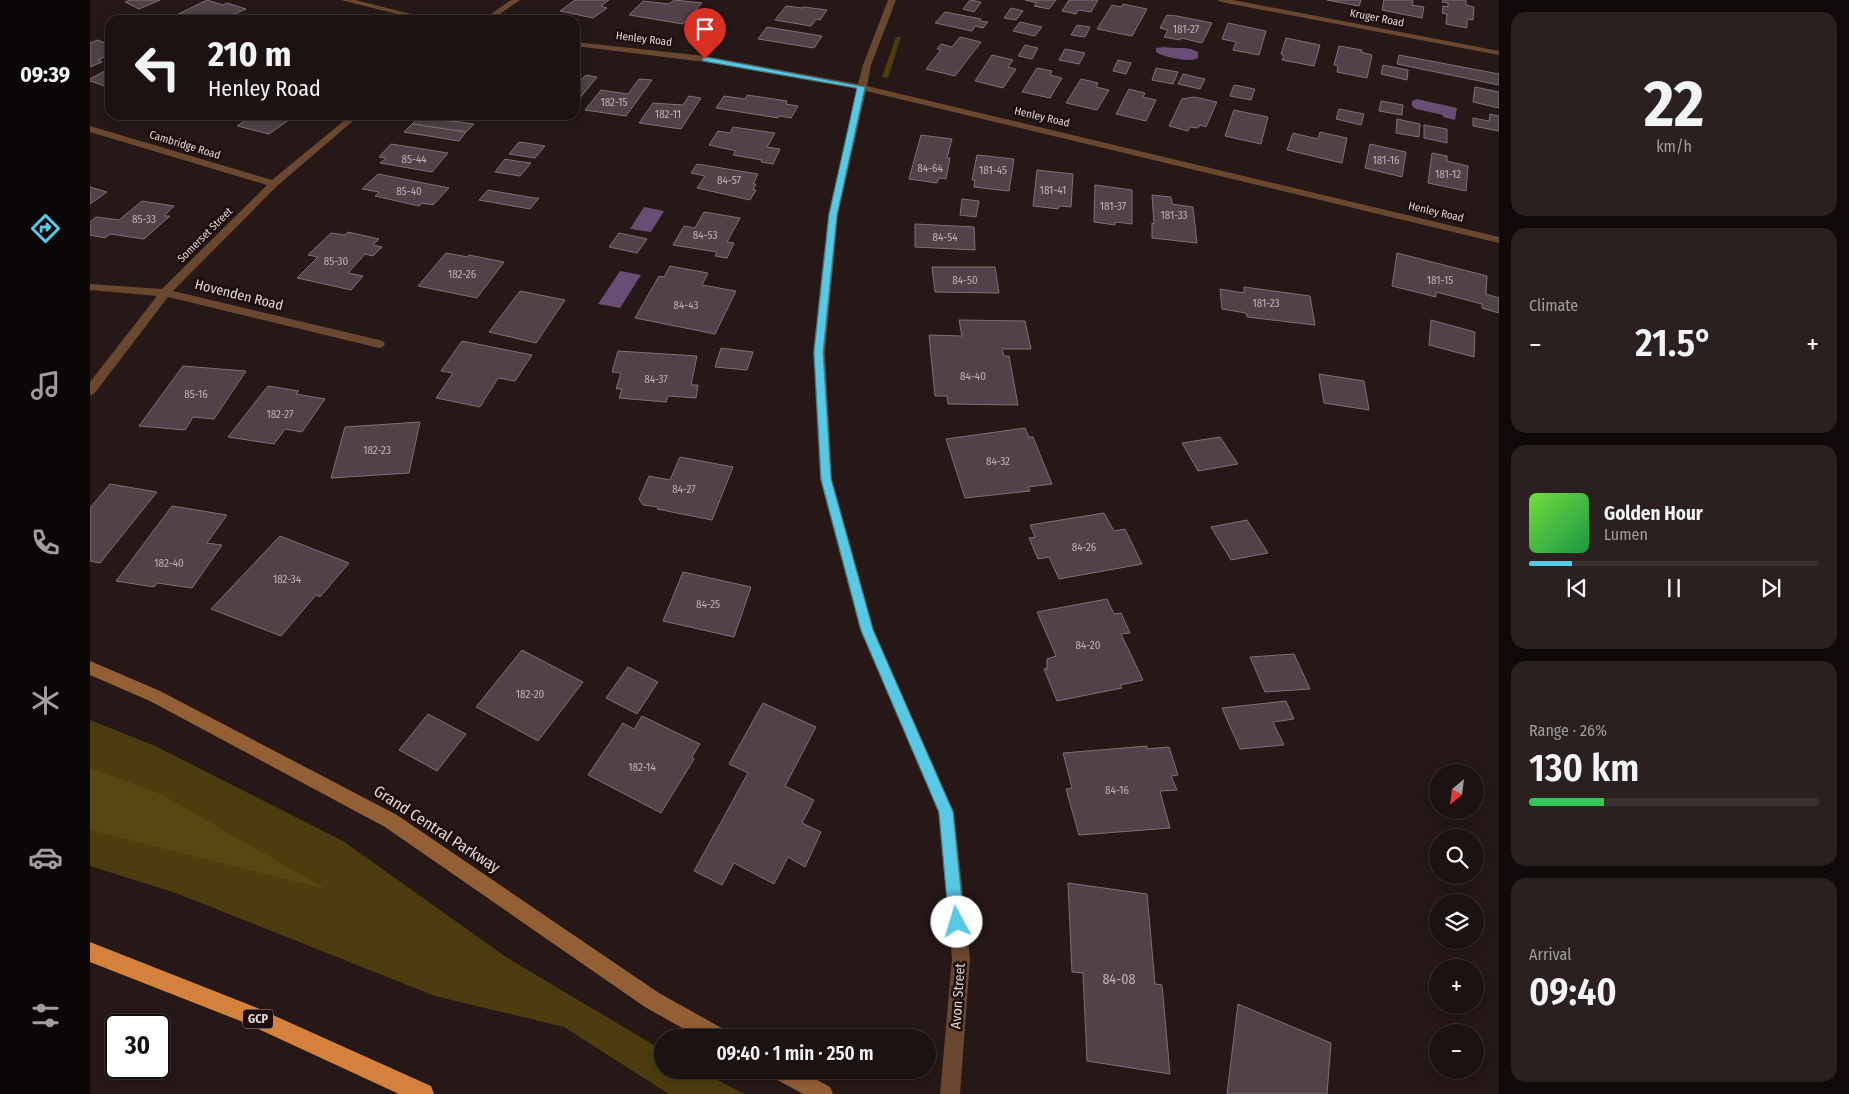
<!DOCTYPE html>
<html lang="en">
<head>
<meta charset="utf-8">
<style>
  :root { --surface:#1c1211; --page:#29201f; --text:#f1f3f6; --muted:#a09e9f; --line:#3a3231; --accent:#58c8e4 }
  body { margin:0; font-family:"Fira Sans Condensed",sans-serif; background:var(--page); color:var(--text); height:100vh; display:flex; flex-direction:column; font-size:19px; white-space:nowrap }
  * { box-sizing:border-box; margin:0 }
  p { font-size:16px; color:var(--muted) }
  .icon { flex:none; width:28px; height:28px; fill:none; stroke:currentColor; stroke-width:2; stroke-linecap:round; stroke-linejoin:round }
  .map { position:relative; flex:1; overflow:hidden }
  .sheet { display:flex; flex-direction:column; gap:12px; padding:12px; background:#0f0a09; width:350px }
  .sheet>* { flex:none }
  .banner { position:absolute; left:15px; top:15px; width:475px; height:105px; border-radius:15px; box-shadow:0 2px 12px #0003,0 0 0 1px var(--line); background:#1c1211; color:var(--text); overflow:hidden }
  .needle { width:32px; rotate:208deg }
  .buttons { position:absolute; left:1339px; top:764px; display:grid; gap:10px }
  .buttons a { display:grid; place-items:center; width:55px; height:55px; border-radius:50%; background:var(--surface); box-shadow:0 2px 12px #0003,0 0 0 1px var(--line); font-size:25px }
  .speed { position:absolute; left:15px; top:1014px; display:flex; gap:10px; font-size:25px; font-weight:700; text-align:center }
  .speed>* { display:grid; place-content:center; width:65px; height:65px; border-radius:50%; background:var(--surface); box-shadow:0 2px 12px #0003,0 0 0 1px var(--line); line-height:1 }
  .speed .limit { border:2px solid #111; border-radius:8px; background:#fff; color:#111 }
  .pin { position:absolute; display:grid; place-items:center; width:42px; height:42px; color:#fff; margin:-51px -21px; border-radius:50% 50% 50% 0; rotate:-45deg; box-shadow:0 0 5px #0007 }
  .pin .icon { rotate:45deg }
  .me { position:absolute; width:55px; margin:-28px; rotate:354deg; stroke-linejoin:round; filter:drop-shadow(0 0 4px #0008) }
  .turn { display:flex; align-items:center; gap:18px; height:105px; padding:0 20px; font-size:22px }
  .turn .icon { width:65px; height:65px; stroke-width:2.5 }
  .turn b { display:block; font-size:35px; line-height:42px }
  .big { font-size:38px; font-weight:600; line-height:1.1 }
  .sheet .widget { flex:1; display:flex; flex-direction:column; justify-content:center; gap:8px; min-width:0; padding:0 18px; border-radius:15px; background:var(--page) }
  .sheet .dial { align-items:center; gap:0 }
  .dial b { font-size:65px; line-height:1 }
  .song { display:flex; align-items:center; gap:15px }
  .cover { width:60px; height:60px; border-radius:8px; background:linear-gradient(135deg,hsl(100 70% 55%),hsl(140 70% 35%)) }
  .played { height:5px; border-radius:2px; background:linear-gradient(90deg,var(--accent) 15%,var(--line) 15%) }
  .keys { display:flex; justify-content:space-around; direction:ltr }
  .heat { display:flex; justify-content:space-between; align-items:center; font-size:28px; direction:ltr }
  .charge { height:8px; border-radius:4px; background:linear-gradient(90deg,#34c759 26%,var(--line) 0) }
  .trip { position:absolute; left:564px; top:1029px; width:282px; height:50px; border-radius:25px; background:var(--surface); box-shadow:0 2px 12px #0003,0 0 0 1px var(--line); font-weight:600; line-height:50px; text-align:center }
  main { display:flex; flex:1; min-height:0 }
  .dock { display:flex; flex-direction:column; width:90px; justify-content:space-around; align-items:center; background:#0b0707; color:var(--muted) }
  .dock .icon { width:35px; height:35px }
  .dock .selected { color:var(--accent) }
  .dock b { font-size:22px; color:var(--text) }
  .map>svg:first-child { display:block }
  .green { fill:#4d3d0e }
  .forest { fill:#584613 }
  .water { fill:#6a4d74 }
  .building { fill:#504248; stroke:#7f7076 }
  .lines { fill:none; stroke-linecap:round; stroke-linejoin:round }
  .minor { fill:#69482f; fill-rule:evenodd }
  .secondary { fill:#955f36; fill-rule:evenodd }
  .motorway { fill:#d5813e; fill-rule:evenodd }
  .route { fill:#58c8e4; stroke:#398294 }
  .labels { text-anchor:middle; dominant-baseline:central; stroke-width:5; stroke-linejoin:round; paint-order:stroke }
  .far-street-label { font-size:11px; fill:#e1d7d6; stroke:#1c0f0e }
  .number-label { font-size:11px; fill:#bdb2b2 }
  .shield { fill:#1c0f0e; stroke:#a69b9a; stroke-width:1 }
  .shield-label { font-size:12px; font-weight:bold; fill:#e1d7d6 }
  .street-label { font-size:14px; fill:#e1d7d6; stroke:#1c0f0e }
  .near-number-label { font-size:14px; fill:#bdb2b2 }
  .near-street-label { font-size:16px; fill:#e1d7d6; stroke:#1c0f0e }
</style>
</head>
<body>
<main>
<nav class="dock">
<b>09:39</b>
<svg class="icon selected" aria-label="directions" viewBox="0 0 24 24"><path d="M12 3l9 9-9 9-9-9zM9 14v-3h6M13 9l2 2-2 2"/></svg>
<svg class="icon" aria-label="music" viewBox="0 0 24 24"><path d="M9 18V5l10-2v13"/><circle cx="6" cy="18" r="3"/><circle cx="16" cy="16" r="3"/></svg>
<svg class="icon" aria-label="phone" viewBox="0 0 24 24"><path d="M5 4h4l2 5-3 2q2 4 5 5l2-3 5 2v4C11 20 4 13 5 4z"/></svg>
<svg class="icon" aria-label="climate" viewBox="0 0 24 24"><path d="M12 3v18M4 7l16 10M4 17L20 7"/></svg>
<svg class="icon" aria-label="car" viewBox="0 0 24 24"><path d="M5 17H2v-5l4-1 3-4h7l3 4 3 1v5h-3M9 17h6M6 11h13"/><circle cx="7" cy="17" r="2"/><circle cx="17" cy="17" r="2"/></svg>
<svg class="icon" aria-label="filters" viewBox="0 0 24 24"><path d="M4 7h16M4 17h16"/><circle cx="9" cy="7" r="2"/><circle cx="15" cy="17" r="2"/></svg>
</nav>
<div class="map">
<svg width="1409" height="1094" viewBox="0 0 1409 1094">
  <rect width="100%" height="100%" fill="#251817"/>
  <!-- green -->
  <g class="green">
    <polygon points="806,37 811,37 798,78 792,77"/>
    <polygon points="0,720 65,746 253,841 416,957 572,1050 572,1070 607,1070 655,1094 579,1094 474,1027 345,996 86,893 0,866"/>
  </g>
  <!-- forest -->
  <polygon class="forest" points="0,768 71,794 236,889 0,830"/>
  <!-- water -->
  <g class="water">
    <path d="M1073,47C1085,49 1099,46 1108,52V58C1100,63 1073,57 1066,52V48Z"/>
    <polygon points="1327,99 1367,108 1365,120 1353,117 1353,115 1326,109 1322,106 1322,101"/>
    <polygon points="554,207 574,211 561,232 540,229"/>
    <polygon points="530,271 551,275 530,308 508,304"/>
  </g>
  <!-- building -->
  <g class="building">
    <polygon points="40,0 70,0 49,9 35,2"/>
    <polygon points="117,0 133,5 137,3 156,9 131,20 102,20 105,18 96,17 89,20 76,20"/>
    <polygon points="485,0 519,0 511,6 517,8 503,18 470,11"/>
    <polygon points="584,0 612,3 593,24 539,15 553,1 579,4"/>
    <polygon points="880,0 891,2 884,12 873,9"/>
    <polygon points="935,0 966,0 959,9 944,6 947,3"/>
    <polygon points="979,0 1008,0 1001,12 988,10 986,14 972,11"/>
    <polygon points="1237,0 1271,0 1269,6"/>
    <polygon points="1294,0 1323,0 1322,5 1334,7 1332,18 1292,10"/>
    <polygon points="1353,0 1376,0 1376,5 1384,7 1383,20 1377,19 1377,28 1356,24 1357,14 1352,13 1353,6 1358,7 1358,3 1352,2"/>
    <polygon points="1033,4 1057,9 1042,36 1007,29 1022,5 1031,7"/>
    <polygon points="696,6 712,8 714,7 737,10 730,20 726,19 721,26 685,20"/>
    <polygon points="921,8 933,11 926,20 914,18"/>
    <polygon points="855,12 891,19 890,21 898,22 893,28 885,26 882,31 845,23"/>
    <polygon points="1077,15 1087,16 1122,23 1112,43 1091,38 1090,40 1074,37 1078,30 1070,28"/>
    <polygon points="930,22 952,27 945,36 923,31"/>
    <polygon points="1138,23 1176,31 1169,55 1143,50 1146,42 1132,39"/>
    <polygon points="987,25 1000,27 995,37 981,35"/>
    <polygon points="677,27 732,36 724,48 668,39"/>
    <polygon points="870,37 891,42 865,76 836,69 851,50 847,49 851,44 862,47"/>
    <polygon points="1196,38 1230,45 1224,66 1192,60 1194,56 1191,54"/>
    <polygon points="8,40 17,44 20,42 20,55 8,60 12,62 0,67 0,43"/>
    <polygon points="935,45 948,48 942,59 928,56"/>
    <polygon points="1249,46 1272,50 1271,52 1282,55 1277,78 1247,72 1248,66 1244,65"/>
    <polygon points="975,49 995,53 989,64 969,60"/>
    <polygon points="902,55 923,60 918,67 926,69 913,88 885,81"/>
    <polygon points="1309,55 1409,74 1409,85 1307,64"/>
    <polygon points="1028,60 1041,63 1036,74 1023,71"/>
    <polygon points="1293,65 1318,70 1317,80 1291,74"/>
    <polygon points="20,68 20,88 0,81 0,79"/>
    <polygon points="947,68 962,71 960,75 972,78 960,98 932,92"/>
    <polygon points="1066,68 1088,72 1083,84 1062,80"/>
    <polygon points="1093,74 1115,79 1110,89 1088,84"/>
    <polygon points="496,75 507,77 485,104 485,85"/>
    <polygon points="549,79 562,80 536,116 495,110 511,90 538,94"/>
    <polygon points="991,79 1008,83 1006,87 1019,90 1007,110 976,103"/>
    <polygon points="1144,85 1165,89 1161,100 1140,96"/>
    <polygon points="1385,87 1409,92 1409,108 1383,102"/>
    <polygon points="1039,89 1055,93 1053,97 1066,100 1056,121 1026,114"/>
    <polygon points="657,95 697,101 696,104 708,106 701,118 689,116 688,118 626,108 634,96 655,99"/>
    <polygon points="599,96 611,98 591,129 549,123 563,103 593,105"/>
    <polygon points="1104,97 1127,102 1116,127 1110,125 1108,128 1100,127 1098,131 1079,126 1092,99"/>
    <polygon points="1291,101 1313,105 1312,115 1289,111"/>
    <polygon points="1249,109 1274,114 1271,125 1246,119"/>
    <polygon points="1144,110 1178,117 1171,144 1135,136"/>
    <polygon points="1400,114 1409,116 1409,131 1383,126 1383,118 1399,121"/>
    <polygon points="109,115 136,115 128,120"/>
    <polygon points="162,115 206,115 179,134 147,126"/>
    <polygon points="336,116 348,119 384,124 376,132 322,124 326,120 331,121"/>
    <polygon points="1307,119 1330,124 1329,137 1306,133"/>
    <polygon points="322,124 376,132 369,141 314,132"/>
    <polygon points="1334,125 1357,129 1357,143 1334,138"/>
    <polygon points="643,127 685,133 677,147 690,149 683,164 671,162 672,160 643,155 646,151 619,145 628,131 640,133"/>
    <polygon points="1230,132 1257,138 1252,163 1197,150 1203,133 1228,139"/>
    <polygon points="831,135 862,139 857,158 860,158 856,179 849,178 847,183 819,179"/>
    <polygon points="429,142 443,144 455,146 445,158 419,154"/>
    <polygon points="301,144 358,153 342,172 290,163 296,158 289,157"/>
    <polygon points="1280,144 1316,152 1312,177 1275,168"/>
    <polygon points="1342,153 1357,156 1357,161 1378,166 1376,191 1338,183"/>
    <polygon points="887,155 924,159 919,191 884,187 885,180 882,180"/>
    <polygon points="415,159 426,161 441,163 430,176 405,172"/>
    <polygon points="607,164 668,174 663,184 666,184 663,190 666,190 660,200 607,188 615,176 601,173"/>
    <polygon points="947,170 983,174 981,207 969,206 968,209 943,206"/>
    <polygon points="288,174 359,188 343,205 332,203 329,206 285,196 289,192 272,189"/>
    <polygon points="1005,185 1042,190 1042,224 1025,222 1025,225 1004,222"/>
    <polygon points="0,187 17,192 0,204"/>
    <polygon points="398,190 444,198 449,198 440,209 389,200"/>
    <polygon points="1062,195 1081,197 1082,204 1103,207 1107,243 1062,238 1062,223 1064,224"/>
    <polygon points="872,199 889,201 886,217 870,215"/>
    <polygon points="52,201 84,206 74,216 80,216 54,239 20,234 15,238 0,235 0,222 6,217 29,220"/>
    <polygon points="614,212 650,218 637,242 644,243 637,258 625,256 627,252 583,245 594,226 605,228"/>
    <polygon points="825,224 884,227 885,250 825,247"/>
    <polygon points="258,232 289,239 283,245 292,247 283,256 275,254 258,273 273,276 261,290 207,278 228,257 218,255 241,233 255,235"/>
    <polygon points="529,233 548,237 557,239 547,253 519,247"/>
    <polygon points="356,253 378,257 379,255 414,262 387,298 328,286"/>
    <polygon points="1307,253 1397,276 1396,294 1409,298 1409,313 1392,308 1392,304 1346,292 1346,297 1302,286"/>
    <polygon points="580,266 618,273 612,285 646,291 625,334 545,318 569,276 574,277"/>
    <polygon points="842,267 905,267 909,293 845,292"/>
    <polygon points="1154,287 1220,296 1225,325 1157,317 1156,313 1132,309 1130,289 1154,293"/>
    <polygon points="430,291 475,300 446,343 399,332"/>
    <polygon points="869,320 935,321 941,349 912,349 914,356 919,356 928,405 858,404 857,396 845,396 839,335 872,336"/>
    <polygon points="1341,320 1385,332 1384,357 1339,345"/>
    <polygon points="372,341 442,355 425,381 408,378 390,407 346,398 363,373 351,371"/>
    <polygon points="631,348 663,352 657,370 625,367"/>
    <polygon points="528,351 607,356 601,385 608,385 606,398 578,396 576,402 529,398 532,389 526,389 531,373 522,372"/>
    <polygon points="93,366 156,371 124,419 103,417 95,430 49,426"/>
    <polygon points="1229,374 1274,381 1279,410 1234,403"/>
    <polygon points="178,386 209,391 206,394 235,399 212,432 195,429 184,444 138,437"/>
    <polygon points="330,422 319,473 241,478 255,427"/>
    <polygon points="935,428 939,437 943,437 962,484 938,487 940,491 875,498 856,439"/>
    <polygon points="1130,437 1148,464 1108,471 1092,443"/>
    <polygon points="590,457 643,467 622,520 567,509 568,507 553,505 549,499 559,476 580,480"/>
    <polygon points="20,484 67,492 10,563 0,561 0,508"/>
    <polygon points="82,506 137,515 117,543 132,545 102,588 67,583 64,587 26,581"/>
    <polygon points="1014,513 1024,531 1035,529 1052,564 969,579 959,557 948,559 939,538 945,537 940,525"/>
    <polygon points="1157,520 1178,553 1141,560 1121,527"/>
    <polygon points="190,536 259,563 230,597 226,595 191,636 121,609"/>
    <polygon points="593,572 661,587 644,637 573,621"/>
    <polygon points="1017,599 1024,614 1031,613 1040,633 1031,634 1053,680 1030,685 1032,688 967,701 954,669 957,669 957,659 966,656 947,612"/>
    <polygon points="432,650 493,682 448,741 386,707"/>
    <polygon points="1204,654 1220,689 1175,692 1160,657"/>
    <polygon points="538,667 568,682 547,714 516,698"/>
    <polygon points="1196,701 1204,719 1183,722 1194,745 1150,749 1132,708"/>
    <polygon points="673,703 726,727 695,786 724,800 712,823 731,832 715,867 698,857 684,884 644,863 632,885 604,871 658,773 639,764"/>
    <polygon points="338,714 376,734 347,771 309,750"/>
    <polygon points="552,716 610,744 602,757 604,759 571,813 498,775 533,723 544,729"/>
    <polygon points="1057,746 1057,749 1079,747 1088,775 1081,776 1087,790 1070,791 1080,828 989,835 976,789 982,788 973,753"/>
    <polygon points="978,883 1057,894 1065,984 1072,985 1080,1074 997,1061 993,973 982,972"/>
    <polygon points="1148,1004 1241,1043 1237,1094 1137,1094"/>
  </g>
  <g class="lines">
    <!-- minor -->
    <g class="minor">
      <polygon points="251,0 265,0 345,20 331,20"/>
      <polygon points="421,0 430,0 401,20 392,20"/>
      <polygon points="798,0 806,0 781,65 777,86 1409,237 1409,243 776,91 748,215 735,352 742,479 784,630 864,812 880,959 870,1094 850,1094 862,959 848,812 770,630 730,479 723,352 738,215 767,89 615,62 485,46 485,42 615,56 768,84 773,65"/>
      <polygon points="1127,0 1143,0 1409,51 1409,55 1131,2"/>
      <polygon points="261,115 270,115 187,186 83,291 289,340 293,341 295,344 293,347 289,348 78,297 4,394 0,395 0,382 67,296 0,290 0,284 72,289 177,185 0,132 0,126 182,180"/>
    </g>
    <!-- secondary -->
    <g class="secondary">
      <polygon points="0,661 70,691 307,815 569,993 637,1031 639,1038 610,1038 555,1007 295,827 60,701 0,675"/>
      <polygon points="679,1070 709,1070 740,1087 743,1094 713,1094 682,1077"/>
    </g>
    <!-- motorway -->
    <polygon class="motorway" points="0,942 165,1007 341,1086 344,1094 309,1094 153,1022 0,962"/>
  </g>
  <!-- route -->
  <polygon class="route" points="615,57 775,87 747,215 733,352 741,479 783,630 863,812 874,922 872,927 867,930 862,927 859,922 849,812 771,630 731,479 724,352 739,215 767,88 613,61 612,59"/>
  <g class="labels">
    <!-- far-street labels -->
    <g class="far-street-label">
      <text transform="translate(1287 18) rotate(11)">Kruger Road</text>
      <text transform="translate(554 39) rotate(7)">Henley Road</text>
      <text transform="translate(952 117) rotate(13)">Henley Road</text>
      <text transform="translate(95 145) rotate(17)">Cambridge Road</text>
      <text transform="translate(1346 212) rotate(13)">Henley Road</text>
      <text transform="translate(115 235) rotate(-45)">Somerset Street</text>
    </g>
    <!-- number labels -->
    <g class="number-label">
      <text x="1096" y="29">181-27</text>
      <text x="524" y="102">182-15</text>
      <text x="578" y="114">182-11</text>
      <text x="324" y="159">85-44</text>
      <text x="1296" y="160">181-16</text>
      <text x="840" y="168">84-64</text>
      <text x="903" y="170">181-45</text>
      <text x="1358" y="174">181-12</text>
      <text x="639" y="180">84-57</text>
      <text x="963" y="190">181-41</text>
      <text x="319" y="191">85-40</text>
      <text x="1023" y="206">181-37</text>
      <text x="1084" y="215">181-33</text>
      <text x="54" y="219">85-33</text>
      <text x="615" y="235">84-53</text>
      <text x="855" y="237">84-54</text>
      <text x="246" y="261">85-30</text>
      <text x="372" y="274">182-26</text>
      <text x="875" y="280">84-50</text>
      <text x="1350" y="280">181-15</text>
      <text x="1176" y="303">181-23</text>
      <text x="596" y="305">84-43</text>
      <text x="883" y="376">84-40</text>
      <text x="566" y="379">84-37</text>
      <text x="106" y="394">85-16</text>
      <text x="190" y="414">182-27</text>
      <text x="287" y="450">182-23</text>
      <text x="908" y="461">84-32</text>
      <text x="594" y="489">84-27</text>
      <text x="994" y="547">84-26</text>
      <text x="79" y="563">182-40</text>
      <text x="197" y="579">182-34</text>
      <text x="618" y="604">84-25</text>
      <text x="998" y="645">84-20</text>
      <text x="440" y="694">182-20</text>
      <text x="552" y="767">182-14</text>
      <text x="1027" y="790">84-16</text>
    </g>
    <!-- shield labels -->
    <rect class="shield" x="153" y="1009.5" width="30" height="19" rx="4"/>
    <g class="shield-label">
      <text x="168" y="1019">GCP</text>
    </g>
    <!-- street labels -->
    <g class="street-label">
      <text transform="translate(149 295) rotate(14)">Hovenden Road</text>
      <text transform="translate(868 996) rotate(-86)">Avon Street</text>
    </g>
    <!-- near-number labels -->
    <g class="near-number-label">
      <text x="1029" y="979">84-08</text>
    </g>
    <!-- near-street labels -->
    <g class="near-street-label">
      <text transform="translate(347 829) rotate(33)">Grand Central Parkway</text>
    </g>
  </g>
</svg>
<div class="buttons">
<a><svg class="needle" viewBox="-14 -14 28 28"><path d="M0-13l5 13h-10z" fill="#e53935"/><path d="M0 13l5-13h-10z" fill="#a09e9f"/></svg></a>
<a><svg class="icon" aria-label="search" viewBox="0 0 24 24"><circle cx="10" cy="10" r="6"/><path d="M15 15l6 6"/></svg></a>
<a><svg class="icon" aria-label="layers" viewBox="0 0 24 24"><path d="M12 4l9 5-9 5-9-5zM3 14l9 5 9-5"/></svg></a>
<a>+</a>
<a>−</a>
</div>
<div class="speed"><div class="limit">30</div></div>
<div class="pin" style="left:615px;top:59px;background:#d93025"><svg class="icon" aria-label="arrive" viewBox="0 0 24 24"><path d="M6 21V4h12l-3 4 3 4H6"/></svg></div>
<svg class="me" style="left:867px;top:922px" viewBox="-20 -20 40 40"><circle r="19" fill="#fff"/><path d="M0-13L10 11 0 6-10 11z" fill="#58c8e4"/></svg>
<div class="trip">09:40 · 1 min · 250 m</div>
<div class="banner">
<div class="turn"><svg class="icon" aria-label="left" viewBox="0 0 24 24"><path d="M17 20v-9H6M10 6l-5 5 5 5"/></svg><div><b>210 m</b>Henley Road</div></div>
</div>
</div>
<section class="sheet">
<div class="widget dial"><b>22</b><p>km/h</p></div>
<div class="widget"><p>Climate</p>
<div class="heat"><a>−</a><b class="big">21.5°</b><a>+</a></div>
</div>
<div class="widget">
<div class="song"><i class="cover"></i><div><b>Golden Hour</b><p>Lumen</p></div></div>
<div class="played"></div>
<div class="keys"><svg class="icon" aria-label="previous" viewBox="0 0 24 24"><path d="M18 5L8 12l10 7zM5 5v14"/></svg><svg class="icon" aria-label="pause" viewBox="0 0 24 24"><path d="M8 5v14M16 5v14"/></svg><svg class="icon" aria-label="next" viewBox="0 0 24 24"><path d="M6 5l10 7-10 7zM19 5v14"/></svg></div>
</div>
<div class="widget"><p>Range · 26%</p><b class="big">130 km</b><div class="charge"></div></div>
<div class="widget"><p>Arrival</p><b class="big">09:40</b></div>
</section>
</main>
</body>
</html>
